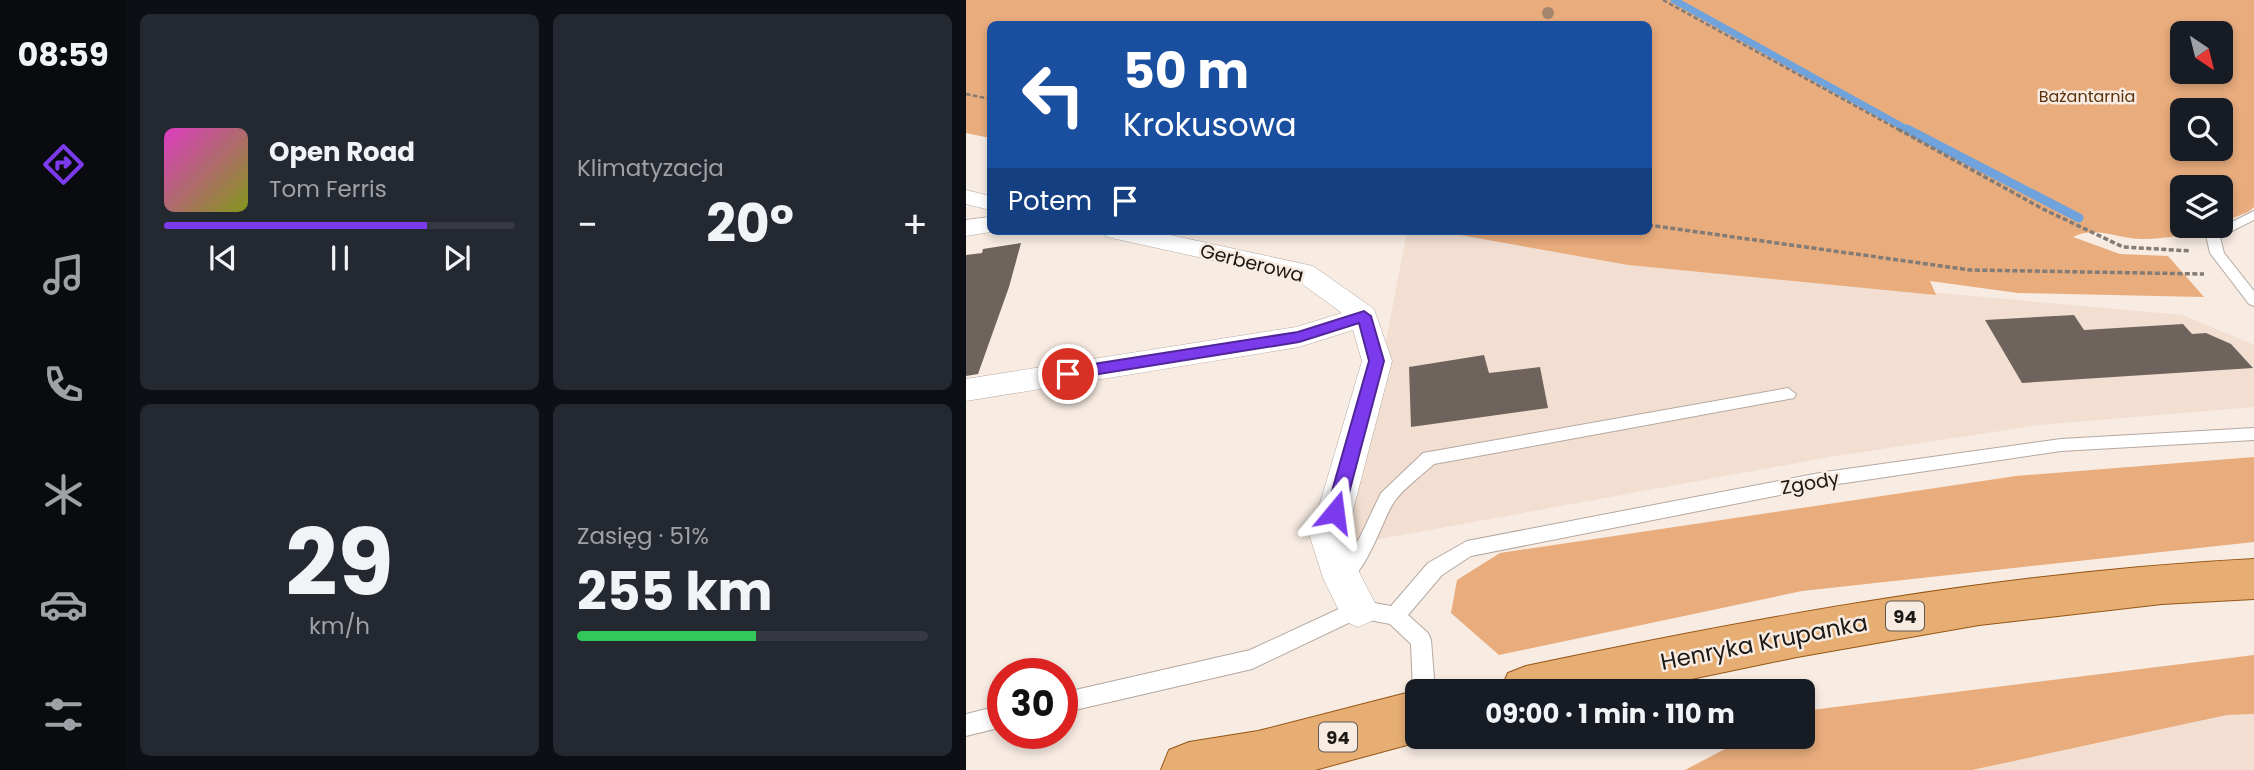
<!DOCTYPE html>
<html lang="pl">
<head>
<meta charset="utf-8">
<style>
  :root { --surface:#171b24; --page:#242831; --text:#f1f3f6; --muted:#9ea1a6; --line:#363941; --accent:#7c3aed }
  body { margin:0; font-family:Poppins,sans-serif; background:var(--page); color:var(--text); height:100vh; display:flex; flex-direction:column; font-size:26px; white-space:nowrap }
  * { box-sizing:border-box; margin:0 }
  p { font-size:23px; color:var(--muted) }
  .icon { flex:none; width:38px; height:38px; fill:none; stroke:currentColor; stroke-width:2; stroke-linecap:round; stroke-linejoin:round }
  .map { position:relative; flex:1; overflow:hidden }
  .side { display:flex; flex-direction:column; gap:14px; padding:14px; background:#0d0f14; width:840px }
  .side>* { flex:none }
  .top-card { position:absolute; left:21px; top:21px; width:665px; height:214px; border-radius:10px; box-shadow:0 4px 10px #0003; background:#1a4fa0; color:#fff; overflow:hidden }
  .needle { width:46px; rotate:145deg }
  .controls { position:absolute; left:1204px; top:21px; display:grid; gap:14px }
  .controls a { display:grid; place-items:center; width:63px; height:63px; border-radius:10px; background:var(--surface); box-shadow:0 4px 10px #0003; font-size:35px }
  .speed { position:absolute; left:21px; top:658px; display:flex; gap:14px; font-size:35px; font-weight:700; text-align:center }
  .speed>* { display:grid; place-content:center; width:91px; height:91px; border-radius:50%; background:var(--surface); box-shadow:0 4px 10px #0003; line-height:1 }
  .speed .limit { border:10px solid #d22; background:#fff; color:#111 }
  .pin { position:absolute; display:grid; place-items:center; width:60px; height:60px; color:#fff; margin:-30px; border:4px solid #fff; border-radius:50%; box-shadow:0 2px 7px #0007 }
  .me { position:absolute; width:77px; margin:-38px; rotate:16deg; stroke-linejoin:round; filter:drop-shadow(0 0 5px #0008) }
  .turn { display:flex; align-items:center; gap:24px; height:147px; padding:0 21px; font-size:32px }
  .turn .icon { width:91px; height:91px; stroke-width:2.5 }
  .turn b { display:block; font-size:49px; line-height:60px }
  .then { display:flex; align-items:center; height:66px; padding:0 21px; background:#0003; gap:14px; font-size:26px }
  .big { font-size:52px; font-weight:700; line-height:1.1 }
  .side .widget { flex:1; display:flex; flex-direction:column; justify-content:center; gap:10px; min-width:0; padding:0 24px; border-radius:10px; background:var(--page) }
  .side .dial { align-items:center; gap:0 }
  .dial b { font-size:91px; line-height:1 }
  .song { display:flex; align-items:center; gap:21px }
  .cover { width:84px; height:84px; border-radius:10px; background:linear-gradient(135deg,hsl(310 70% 55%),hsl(70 70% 35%)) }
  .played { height:7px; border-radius:4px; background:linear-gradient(90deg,var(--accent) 75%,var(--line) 75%) }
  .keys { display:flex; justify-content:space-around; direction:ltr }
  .heat { display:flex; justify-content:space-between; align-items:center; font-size:38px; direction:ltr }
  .charge { height:10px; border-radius:5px; background:linear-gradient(90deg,#34c759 51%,var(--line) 0) }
  .side .tiles { flex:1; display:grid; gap:14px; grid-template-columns:repeat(2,1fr) }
  .trip { position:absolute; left:439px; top:679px; width:410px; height:70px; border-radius:10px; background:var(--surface); box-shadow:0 4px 10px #0003; font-weight:700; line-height:70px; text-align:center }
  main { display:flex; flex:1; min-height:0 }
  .menu { display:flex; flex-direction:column; width:126px; justify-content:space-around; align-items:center; background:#090b0e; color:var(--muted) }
  .menu .icon { width:49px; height:49px }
  .menu .active { color:var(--accent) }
  .menu b { font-size:32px; color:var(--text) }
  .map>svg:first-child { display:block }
  .built { fill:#f2dfd1 }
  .green { fill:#e8ac7d; fill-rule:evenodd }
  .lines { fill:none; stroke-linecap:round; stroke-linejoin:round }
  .stream-far1 { stroke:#70a3db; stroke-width:7 }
  .stream { stroke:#70a3db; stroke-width:9 }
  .building { fill:#6f645d }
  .lane-casing { stroke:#b4a8a0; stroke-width:2 }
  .street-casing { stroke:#b4a8a0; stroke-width:1 }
  .primary-casing { stroke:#955616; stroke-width:2 }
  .path-far1 { stroke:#837b75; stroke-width:2.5; stroke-dasharray:4.5 2.5; stroke-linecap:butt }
  .path { stroke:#837b75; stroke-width:3.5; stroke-dasharray:5 2.5; stroke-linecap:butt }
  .lane { fill:#fff; fill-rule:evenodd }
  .street { fill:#fff; fill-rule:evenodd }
  .primary { fill:#e6ae73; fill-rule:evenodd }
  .tree { fill:#a1856c }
  .route { fill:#7c3aed; stroke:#51269a; stroke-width:2 }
  .labels { text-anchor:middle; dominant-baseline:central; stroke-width:5; stroke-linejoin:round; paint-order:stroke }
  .far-park-label { font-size:16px; fill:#5b320b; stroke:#f7ebe2 }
  .shield { fill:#f7ebe2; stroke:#5e5752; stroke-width:2 }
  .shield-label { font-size:18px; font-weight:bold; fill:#1c1815 }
  .street-label { font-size:19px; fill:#1c1815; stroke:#f7ebe2 }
  .near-street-label { font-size:23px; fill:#1c1815; stroke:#f7ebe2 }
</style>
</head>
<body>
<main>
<nav class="menu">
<b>08:59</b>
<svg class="icon active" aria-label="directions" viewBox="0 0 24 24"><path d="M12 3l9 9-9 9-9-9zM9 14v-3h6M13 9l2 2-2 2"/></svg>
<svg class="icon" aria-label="music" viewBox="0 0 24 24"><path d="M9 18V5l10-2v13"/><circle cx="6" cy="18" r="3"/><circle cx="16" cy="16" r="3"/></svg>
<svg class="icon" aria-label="phone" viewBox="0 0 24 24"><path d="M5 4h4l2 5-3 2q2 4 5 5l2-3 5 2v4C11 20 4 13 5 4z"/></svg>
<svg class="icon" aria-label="climate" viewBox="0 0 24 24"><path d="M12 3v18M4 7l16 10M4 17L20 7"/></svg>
<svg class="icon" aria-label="car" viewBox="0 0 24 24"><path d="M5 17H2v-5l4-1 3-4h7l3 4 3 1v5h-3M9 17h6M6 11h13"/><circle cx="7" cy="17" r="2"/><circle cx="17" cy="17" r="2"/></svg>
<svg class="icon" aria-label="filters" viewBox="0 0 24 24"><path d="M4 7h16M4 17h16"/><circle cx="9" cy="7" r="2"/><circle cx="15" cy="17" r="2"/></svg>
</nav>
<section class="side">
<div class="tiles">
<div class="widget">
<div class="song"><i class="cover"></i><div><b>Open Road</b><p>Tom Ferris</p></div></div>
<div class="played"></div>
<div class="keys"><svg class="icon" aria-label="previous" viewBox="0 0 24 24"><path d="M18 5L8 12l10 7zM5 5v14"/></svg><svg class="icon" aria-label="pause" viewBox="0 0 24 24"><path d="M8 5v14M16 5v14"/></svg><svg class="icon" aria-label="next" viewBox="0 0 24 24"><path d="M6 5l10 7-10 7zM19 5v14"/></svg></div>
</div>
<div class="widget"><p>Klimatyzacja</p>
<div class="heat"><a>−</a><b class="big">20°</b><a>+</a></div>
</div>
<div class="widget dial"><b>29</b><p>km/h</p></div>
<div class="widget"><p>Zasięg · 51%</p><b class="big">255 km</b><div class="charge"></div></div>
</div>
</section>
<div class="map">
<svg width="1288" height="770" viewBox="0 0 1288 770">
  <rect width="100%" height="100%" fill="#f7ebe2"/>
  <!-- built -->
  <g class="built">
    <polygon points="441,231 471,231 662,265 1217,315 1288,345 1288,407 1073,425 864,457 381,545"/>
    <polygon points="1288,714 1288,770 1006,770 1261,715"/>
  </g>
  <!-- green -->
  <g class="green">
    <path d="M0,0H1288V207L1282,212L1255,223V187H1216V226H1249C1227,234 1201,239 1177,239C1153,239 1129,225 1107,237L1154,254L1202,256L1238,297L1052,293L964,281L970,295L662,265L471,231H682V24H24V138L0,133ZM1216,33H1255V72H1216ZM1216,110H1255V149H1216Z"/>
    <polygon points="1288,457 1288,542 836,591 533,655 485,613 491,580 534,553 1050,476"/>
    <polygon points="1288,655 1288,714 1261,715 1006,770 719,770 782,737 836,737 837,711"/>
  </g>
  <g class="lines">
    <!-- stream-far1 -->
    <polyline class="stream-far1" points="708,0 944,131"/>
    <!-- stream -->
    <polyline class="stream" points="941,129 1113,218"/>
  </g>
  <!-- building -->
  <g class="building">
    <polygon points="55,243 43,287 12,374 0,376 0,255 16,253 17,249"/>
    <polygon points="1108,315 1118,330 1217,324 1226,334 1240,333 1265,344 1287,368 1056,383 1019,320"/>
    <polygon points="518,355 523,373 574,367 582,408 445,427 443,367"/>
  </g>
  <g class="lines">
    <!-- lane casing -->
    <g class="lane-casing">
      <g id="lane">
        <polygon points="1288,211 1288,220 1254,237 1258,253 1288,291 1288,306 1283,304 1244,253 1240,235"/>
        <path d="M822,388L830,394L828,398L468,464C455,476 438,488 428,502C416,519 396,591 370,582L367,576L394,537L415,493L457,453Z"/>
        <polygon points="1288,428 1288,440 1095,451 859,486 505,556 476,575 442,615 462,633 465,640 469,691 452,691 452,699 447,691 445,644 424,624 393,618 286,669 96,713 96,693 284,650 392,600 425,606 462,563 501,541 859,472 1095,439"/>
        <polygon points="37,705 37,727 0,736 0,714"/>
      </g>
    </g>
    <!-- street casing -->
    <g class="street-casing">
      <g id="street">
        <polygon points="0,190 24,196 24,210 0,204"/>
        <polygon points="24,217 24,231 31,231 0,236 0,220"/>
        <polygon points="137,231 186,231 347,266 408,309 426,361 380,537 394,574 412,609 406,621 392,627 378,621 357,578 344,537 396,361 387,330 333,347 0,401 0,379 330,327 376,313 328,278 150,239 141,237"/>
      </g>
    </g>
    <!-- primary casing -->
    <g class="primary-casing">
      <g id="primary">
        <path d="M1288,559V599L1196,604L1013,625L831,657L668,691H534L542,673L560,666C803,615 1039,572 1288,559Z"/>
        <polygon points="452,690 455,691 452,691 452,737 465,737 452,742 349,770 195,770 203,750 223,742 292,731"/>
      </g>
    </g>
    <!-- path-far1 -->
    <g class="path-far1">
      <polyline points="697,0 935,131"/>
      <polyline points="0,94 24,99"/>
    </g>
    <!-- path -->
    <g class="path">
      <polyline points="932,129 1077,209 1157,247 1225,251"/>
      <polyline points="682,225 1004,270 1238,274"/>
    </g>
    <!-- lane -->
    <use href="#lane" class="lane"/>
    <!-- street -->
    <use href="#street" class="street"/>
    <!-- primary -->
    <use href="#primary" class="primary"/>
  </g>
  <!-- trees -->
  <circle class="tree" cx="582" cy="13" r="6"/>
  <!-- route -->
  <polygon class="route" points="398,311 405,316 418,361 378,512 376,517 369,519 363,517 360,512 403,361 393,323 333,342 102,379 95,374 102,368 332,332"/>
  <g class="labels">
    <!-- far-park labels -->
    <g class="far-park-label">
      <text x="1121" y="96">Bażantarnia</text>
    </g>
    <!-- shield labels -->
    <g class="shield">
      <rect x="920" y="601.5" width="38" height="29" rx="5"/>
      <rect x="353" y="722.5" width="38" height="29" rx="5"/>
    </g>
    <g class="shield-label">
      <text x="939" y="616">94</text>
      <text x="372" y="737">94</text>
    </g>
    <!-- street labels -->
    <g class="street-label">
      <text transform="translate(286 263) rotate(14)">Gerberowa</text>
      <text transform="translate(844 483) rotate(-10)">Zgody</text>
    </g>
    <!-- near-street labels -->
    <g class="near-street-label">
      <text transform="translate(798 642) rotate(-11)">Henryka Krupanka</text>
    </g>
  </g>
</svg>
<div class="controls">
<a><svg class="needle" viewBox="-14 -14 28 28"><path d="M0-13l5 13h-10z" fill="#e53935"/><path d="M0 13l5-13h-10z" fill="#9ea1a6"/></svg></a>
<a><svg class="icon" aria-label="search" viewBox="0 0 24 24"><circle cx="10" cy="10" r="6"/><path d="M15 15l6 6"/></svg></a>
<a><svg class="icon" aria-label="layers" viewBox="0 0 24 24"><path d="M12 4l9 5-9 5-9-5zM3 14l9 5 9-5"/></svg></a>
</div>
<div class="speed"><div class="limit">30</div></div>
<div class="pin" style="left:102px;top:374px;background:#d93025"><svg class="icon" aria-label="arrive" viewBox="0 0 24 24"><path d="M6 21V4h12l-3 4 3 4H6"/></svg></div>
<svg class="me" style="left:369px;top:512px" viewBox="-20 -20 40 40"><path d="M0-17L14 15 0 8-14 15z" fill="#7c3aed" stroke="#fff" stroke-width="4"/></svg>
<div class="trip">09:00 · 1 min · 110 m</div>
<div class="top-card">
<div class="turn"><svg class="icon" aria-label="left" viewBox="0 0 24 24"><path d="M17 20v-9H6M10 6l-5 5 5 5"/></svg><div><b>50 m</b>Krokusowa</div></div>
<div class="then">Potem<svg class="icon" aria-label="arrive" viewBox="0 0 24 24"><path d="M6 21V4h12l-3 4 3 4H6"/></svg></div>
</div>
</div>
</main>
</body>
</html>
